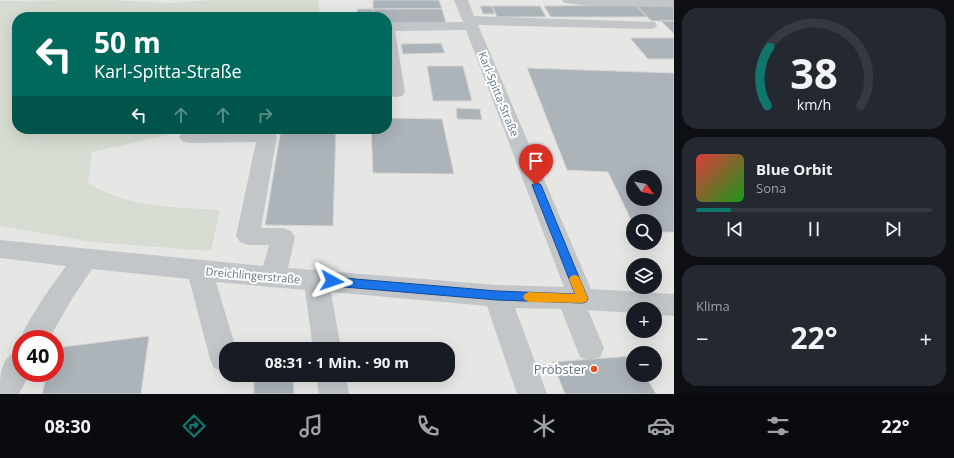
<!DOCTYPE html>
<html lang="de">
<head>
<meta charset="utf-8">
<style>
  :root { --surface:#171b24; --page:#242831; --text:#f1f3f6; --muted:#9ea1a6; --line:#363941; --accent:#0f766e }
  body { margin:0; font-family:"Open Sans",sans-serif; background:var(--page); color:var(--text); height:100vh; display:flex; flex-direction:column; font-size:15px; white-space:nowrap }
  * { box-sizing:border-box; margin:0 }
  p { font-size:13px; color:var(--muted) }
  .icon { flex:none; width:22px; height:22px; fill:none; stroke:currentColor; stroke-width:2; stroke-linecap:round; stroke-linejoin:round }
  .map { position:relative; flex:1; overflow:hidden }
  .side { display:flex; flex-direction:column; gap:8px; padding:8px; background:#0d0f14; width:280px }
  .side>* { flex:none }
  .guide { position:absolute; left:12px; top:12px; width:380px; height:122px; border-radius:16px; box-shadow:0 4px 16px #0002; background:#00695c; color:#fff; overflow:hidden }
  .needle { width:26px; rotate:123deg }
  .tools { position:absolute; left:626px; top:170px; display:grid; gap:8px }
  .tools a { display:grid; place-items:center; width:36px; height:36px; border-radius:50%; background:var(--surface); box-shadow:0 4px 16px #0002; font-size:20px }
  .speed { position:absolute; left:12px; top:330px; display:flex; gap:8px; font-size:20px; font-weight:700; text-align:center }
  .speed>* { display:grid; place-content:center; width:52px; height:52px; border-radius:50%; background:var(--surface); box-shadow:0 4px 16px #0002; line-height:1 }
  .speed .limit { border:6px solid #d22; background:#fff; color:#111 }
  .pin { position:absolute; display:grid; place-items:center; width:34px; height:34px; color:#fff; margin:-41px -17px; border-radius:50% 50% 50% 0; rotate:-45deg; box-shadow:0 0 4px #0007 }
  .pin .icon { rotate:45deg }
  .me { position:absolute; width:44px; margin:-22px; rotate:95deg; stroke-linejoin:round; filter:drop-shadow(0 0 3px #0008) }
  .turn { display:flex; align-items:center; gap:14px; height:84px; padding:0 16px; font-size:18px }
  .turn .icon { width:52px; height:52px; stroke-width:2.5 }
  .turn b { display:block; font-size:28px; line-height:34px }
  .lanes { display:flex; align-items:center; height:38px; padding:0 16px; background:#0003; justify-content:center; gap:20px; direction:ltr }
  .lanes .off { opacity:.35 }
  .big { font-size:30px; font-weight:700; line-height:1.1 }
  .side .widget { flex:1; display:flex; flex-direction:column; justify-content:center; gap:6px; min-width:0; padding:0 14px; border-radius:16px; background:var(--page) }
  .side .dial { align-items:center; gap:0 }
  .dial svg { height:104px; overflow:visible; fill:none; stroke:var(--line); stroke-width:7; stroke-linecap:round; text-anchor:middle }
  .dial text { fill:var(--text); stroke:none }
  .song { display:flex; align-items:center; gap:12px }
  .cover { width:48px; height:48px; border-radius:6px; background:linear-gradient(135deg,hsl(0 70% 55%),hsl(120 70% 35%)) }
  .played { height:4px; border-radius:2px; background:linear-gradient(90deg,var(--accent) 15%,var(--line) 15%) }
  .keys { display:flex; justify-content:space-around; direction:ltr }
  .heat { display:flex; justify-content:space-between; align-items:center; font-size:22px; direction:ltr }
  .trip { position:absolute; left:219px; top:342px; width:236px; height:40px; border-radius:16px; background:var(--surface); box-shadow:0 4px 16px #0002; font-weight:700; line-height:40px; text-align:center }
  .tabs { display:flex; height:64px; justify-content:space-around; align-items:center; background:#090b0e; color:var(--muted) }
  .tabs .icon { width:28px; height:28px }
  .tabs .on { color:var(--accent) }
  .tabs b { font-size:18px; color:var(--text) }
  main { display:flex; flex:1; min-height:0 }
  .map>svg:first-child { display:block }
  .built { fill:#e6e7e5; fill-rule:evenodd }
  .green { fill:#d6dcd2 }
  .building { fill:#acb3b9; stroke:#d6d6d4; fill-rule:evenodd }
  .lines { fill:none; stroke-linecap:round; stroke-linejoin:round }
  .minor { fill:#c2c6c9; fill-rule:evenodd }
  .route { fill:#1a73e8; stroke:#114b97 }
  .slow { fill:#f59e0b }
  .poi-dot { fill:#ea501c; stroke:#fff; stroke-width:1.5 }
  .labels { text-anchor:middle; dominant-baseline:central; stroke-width:4; stroke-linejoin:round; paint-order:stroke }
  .street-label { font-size:11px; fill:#637484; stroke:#fff }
  .near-poi-label { font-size:13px; fill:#637484; stroke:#fff; text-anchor:end }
</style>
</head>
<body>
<main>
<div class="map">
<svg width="674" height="394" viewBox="0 0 674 394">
  <rect width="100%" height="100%" fill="#f5f5f1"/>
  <!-- built -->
  <path class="built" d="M0,0H674V394H0ZM17,17H387V129H17ZM633,177H655V199H633ZM633,221H655V243H633ZM633,265H655V287H633ZM633,309H655V331H633ZM21,339H55V373H21ZM226,349H448V375H226ZM633,353H655V375H633Z"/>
  <!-- green -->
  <path class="green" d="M106,0L172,3L212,0H318L320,17H17V129H194L92,152L88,183C129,208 173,207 220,210L211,251L92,242L0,226V1Z"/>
  <!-- building -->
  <g class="building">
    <polygon points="373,0 439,0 442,9 373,9"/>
    <polygon points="636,5 674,5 674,21 651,21"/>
    <polygon points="636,5 647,17 551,17 544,6"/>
    <polygon points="480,6 492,6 495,14 483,14"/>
    <polygon points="492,6 540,6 546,17 497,17"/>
    <polygon points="357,9 373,9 374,17 357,17"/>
    <polygon points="373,9 442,9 446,23 387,23 387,17 374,17"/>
    <polygon points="661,21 674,21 674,34"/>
    <polygon points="630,38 674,38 674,59 648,59"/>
    <polygon points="441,43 445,53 403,54 401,44"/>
    <polygon points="427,66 463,66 472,101 433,101"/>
    <path d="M527,68L674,73V232H655V221H633V224L608,172L567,170ZM633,177H655V199H633Z"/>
    <polygon points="456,108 480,109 482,120 457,119"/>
    <polygon points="387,118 442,119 454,174 373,173 371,129 387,129"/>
    <polygon points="281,129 336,129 333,226 265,225"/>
    <polygon points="149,336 141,394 42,394 47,373 55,373 55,348"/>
    <polygon points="633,356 633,375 645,375 656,394 565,394 552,362"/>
    <polygon points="293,377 294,394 254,394 254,382"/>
  </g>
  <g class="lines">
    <!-- minor -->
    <g class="minor">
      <path d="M454,0H468L474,16L655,22L657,25L655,28L650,29L478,25L591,289L674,294V316L655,315V309H633V313L588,310L604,348L600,357L590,361L580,357L561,309L515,308L547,394H517L487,306L331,292L341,349H313L305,290L216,282L236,349H226V372H224L214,368L210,359L189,279L92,269L73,297L49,339H21V341L20,339C32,313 49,289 66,266L0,258V240L263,266L269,245H248L240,242L236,236L256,142L189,143L182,141L179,137L182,133L189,131L267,130L274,132L277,136L261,228H283L291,231L295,237L288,268L497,285L564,287L466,30L395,31L405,92L402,96L396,97L390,96L387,92V23L463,22Z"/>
      <polygon points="562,0 674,0 674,7 591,6 564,3"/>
      <path d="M21,349V373H30L19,394H0C0,373 0,357 21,349Z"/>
      <polygon points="316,375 346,375 349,394 319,394"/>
    </g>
  </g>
  <!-- route -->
  <polygon class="route" points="536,182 541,185 588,299 586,302 582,303 497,300 332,286 328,284 326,281 328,278 332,277 497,291 575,294 532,185"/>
  <!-- slow -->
  <polygon class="slow" points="574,275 578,276 580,279 588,299 586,302 582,303 529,302 525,300 523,297 525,294 529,292 575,294 569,279 571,276"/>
  <!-- markers -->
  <circle class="poi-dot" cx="594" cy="369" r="4"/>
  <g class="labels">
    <!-- street labels -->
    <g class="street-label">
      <text transform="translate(499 94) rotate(68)">Karl-Spitta-Straße</text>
      <text transform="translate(253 275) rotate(5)">Dreichlingerstraße</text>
    </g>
    <!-- near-poi labels -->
    <g class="near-poi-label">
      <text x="586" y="369">Pröbster</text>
    </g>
  </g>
</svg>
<div class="tools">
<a><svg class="needle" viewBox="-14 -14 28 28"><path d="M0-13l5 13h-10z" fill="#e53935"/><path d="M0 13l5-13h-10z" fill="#9ea1a6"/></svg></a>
<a><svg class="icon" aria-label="search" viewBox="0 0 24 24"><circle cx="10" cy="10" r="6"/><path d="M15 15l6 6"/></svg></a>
<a><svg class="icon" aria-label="layers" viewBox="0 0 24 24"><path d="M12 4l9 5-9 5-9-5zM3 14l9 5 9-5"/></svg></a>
<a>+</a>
<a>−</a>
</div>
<div class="speed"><div class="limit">40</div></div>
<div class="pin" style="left:536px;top:185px;background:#d93025"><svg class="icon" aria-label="arrive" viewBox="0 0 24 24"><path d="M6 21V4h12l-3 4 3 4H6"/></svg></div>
<svg class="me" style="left:332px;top:281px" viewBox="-20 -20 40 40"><path d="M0-17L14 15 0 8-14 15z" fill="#1a73e8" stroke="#fff" stroke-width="4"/></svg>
<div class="trip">08:31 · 1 Min. · 90 m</div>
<div class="guide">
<div class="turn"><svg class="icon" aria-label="left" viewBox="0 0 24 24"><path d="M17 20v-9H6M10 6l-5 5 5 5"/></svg><div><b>50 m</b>Karl-Spitta-Straße</div></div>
<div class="lanes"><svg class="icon" aria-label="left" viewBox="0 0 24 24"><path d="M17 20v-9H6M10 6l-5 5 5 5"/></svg><svg class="icon off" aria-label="ahead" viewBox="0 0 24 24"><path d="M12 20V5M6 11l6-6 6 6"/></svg><svg class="icon off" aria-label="ahead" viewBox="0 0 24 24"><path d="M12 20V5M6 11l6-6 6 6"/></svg><svg class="icon off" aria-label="right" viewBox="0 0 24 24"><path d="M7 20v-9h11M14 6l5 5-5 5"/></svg></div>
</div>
</div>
<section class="side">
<div class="widget dial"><svg viewBox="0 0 100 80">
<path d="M14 69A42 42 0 1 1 86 69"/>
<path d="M14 69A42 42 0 0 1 16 24" stroke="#0f766e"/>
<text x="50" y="56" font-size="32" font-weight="700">38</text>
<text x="50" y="72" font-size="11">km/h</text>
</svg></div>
<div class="widget">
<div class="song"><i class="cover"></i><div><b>Blue Orbit</b><p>Sona</p></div></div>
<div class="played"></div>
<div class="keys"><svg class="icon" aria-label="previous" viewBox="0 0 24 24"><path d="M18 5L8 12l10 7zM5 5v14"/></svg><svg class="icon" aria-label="pause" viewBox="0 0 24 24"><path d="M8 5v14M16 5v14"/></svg><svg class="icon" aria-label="next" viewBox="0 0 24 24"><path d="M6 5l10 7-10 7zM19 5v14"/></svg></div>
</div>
<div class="widget"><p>Klima</p>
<div class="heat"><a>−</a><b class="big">22°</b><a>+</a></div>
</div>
</section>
</main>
<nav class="tabs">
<b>08:30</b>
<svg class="icon on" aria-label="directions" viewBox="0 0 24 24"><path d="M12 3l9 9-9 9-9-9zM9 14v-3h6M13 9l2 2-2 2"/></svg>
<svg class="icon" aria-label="music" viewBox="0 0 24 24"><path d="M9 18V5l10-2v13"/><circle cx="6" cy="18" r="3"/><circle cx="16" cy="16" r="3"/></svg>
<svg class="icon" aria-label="phone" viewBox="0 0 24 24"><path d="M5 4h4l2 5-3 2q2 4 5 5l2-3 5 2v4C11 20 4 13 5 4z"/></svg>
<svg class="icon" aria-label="climate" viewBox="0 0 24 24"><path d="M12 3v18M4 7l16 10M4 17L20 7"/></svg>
<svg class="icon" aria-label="car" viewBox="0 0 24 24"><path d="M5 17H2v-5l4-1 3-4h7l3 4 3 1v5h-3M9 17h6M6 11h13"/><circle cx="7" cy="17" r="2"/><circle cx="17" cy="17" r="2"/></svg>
<svg class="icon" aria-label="filters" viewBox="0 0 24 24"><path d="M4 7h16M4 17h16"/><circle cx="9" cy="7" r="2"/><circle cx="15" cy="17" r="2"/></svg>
<b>22°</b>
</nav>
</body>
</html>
